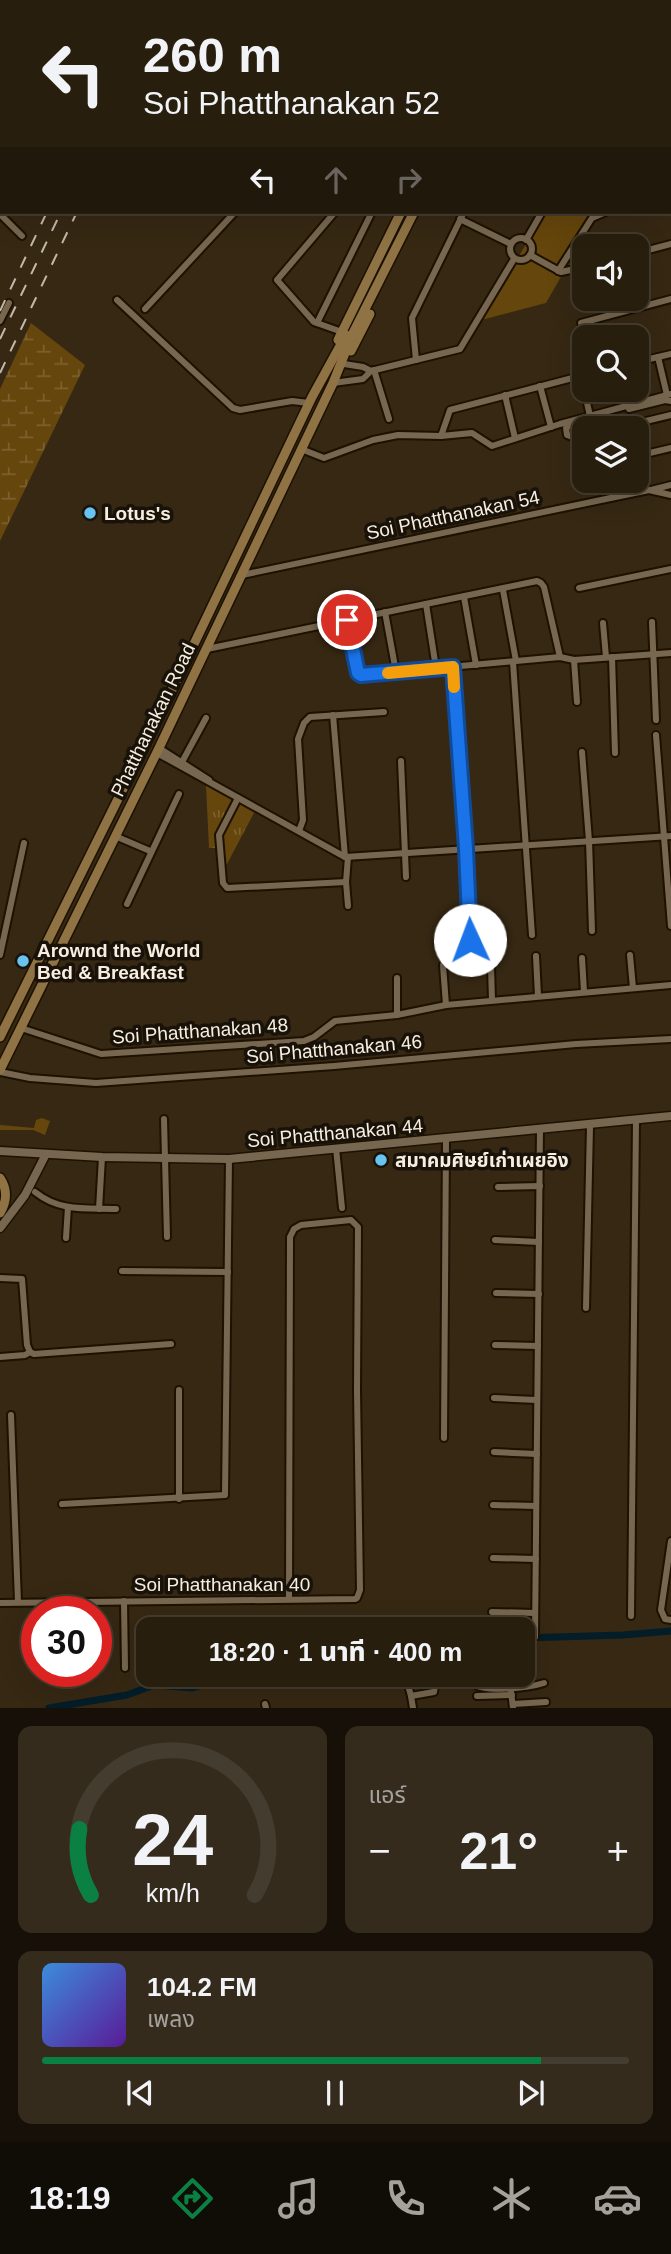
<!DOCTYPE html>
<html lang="th">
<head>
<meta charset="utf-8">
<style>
  :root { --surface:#281e0e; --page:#342b1c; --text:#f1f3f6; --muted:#a5a29e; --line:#443c2e; --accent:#0b8043 }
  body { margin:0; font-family:Arial,"Noto Sans Thai",sans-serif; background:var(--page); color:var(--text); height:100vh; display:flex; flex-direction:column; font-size:26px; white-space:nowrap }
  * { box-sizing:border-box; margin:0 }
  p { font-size:23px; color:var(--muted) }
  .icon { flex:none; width:38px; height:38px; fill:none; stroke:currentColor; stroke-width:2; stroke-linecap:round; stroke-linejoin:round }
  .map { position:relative; height:1708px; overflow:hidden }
  .sheet { display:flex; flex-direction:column; gap:18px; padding:18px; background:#161008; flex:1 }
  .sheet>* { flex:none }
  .top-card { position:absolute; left:0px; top:0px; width:672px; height:214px; box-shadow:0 7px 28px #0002,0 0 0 2px var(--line); background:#281e0e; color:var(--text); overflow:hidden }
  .fabs { position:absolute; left:572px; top:234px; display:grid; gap:14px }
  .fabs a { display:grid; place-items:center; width:77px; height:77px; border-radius:14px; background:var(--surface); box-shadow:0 7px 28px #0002,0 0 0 2px var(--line); font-size:35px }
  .speed { position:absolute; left:21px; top:1596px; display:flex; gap:14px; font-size:35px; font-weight:700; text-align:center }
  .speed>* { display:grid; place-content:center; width:91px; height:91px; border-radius:50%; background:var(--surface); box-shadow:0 7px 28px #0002,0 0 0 2px var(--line); line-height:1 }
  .speed .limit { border:10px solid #d22; background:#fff; color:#111 }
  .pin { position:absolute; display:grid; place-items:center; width:60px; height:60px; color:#fff; margin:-30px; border:4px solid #fff; border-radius:50%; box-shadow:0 2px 7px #0007 }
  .me { position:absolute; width:77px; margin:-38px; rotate:358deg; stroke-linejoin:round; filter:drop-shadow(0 0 5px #0008) }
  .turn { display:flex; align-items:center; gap:24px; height:147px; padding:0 28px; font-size:32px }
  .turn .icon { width:91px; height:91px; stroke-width:2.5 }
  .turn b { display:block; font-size:49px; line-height:60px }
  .lanes { display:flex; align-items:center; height:66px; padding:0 28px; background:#0003; justify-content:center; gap:35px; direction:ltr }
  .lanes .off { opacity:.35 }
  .big { font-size:52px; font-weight:800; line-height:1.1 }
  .sheet .card { flex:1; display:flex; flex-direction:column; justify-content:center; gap:10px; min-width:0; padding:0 24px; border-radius:14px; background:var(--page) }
  .sheet .dial { align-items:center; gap:0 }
  .dial svg { height:182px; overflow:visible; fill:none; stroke:var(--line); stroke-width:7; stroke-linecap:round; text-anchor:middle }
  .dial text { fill:var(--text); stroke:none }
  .song { display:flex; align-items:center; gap:21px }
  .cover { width:84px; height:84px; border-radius:10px; background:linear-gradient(135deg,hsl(210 70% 55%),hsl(270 70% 35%)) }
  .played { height:7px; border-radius:4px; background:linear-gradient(90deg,var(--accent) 85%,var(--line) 85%) }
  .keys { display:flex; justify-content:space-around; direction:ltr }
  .heat { display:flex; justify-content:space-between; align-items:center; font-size:38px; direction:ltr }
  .sheet .tiles { flex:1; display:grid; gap:18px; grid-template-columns:1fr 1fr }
  .card:last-child { grid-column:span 2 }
  .trip { position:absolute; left:136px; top:1617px; width:399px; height:70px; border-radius:14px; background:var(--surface); box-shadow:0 7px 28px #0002,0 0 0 2px var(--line); font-weight:800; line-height:70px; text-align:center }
  .menu { display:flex; height:112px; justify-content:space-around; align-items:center; background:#100c06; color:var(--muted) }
  .menu .icon { width:49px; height:49px }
  .menu .current { color:var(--accent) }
  .menu b { font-size:32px; color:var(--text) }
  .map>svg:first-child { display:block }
  .green { fill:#65460c }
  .wetland { fill:url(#wetland-marsh) }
  .park { fill:url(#park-tufts) }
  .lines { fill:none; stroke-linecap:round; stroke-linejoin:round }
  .canal { stroke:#031d29; stroke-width:7 }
  .minor-casing { stroke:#1d1100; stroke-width:10 }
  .tertiary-casing { stroke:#1d1100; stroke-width:11 }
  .secondary-casing { stroke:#1d1100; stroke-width:12 }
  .primary-casing { stroke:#1d1100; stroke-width:14 }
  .minor { stroke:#776750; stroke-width:6 }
  .tertiary { stroke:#776750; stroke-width:8 }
  .secondary { stroke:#8f7344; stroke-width:9 }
  .primary { stroke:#a88038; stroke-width:10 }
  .rail { stroke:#c3b9aa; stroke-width:2; stroke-dasharray:12 12; stroke-linecap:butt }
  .secondary-bridge-casing { stroke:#1d1100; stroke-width:12; stroke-linecap:butt }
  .secondary-bridge { stroke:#8f7344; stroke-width:9 }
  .route-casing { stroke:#114b97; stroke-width:18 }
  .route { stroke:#1a73e8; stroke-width:12 }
  .slow { stroke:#f59e0b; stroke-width:12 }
  .poi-dot { fill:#69c3f1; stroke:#181209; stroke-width:2.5 }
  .labels { text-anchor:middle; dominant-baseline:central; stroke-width:7; stroke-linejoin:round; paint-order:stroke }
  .poi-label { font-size:19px; font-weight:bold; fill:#f7eee1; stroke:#181209; text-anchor:start }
  .street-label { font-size:19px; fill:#f7eee1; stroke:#181209 }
</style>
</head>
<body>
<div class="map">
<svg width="671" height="1708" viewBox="0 0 671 1708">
  <defs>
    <pattern id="wetland-marsh" width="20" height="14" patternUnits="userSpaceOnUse" patternTransform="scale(1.75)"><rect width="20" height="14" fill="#65460c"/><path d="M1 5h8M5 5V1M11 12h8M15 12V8" fill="none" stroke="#7c612f"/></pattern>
    <pattern id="park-tufts" width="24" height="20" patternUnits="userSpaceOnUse" patternTransform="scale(1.75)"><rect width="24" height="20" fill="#65460c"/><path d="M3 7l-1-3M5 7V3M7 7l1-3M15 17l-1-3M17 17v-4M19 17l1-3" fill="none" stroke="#7c612f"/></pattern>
  </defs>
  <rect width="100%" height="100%" fill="#362813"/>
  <!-- green -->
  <g class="green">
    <polygon points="545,212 598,212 546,303 481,320"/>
    <polygon points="42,1118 50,1121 45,1135 33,1130 0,1130 0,1125 34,1128 36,1120"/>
  </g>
  <!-- wetland -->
  <polygon class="wetland" points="31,323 85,365 0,541 0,389"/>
  <!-- park -->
  <polygon class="park" points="212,785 256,809 227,864 221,863 220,848 209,848 206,786"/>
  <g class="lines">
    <!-- canal -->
    <g class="canal">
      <polyline points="523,1638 623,1635 671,1631"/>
      <polyline points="49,1708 127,1695 154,1685 193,1688 223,1678 244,1675"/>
    </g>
    <!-- minor casing -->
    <g class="minor-casing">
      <g id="minor">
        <polyline points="351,2 353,0"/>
        <polyline points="657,2 658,0"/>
        <polyline points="0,12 2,14"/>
        <polyline points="670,20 671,20"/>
        <polyline points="0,67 2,69"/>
        <polyline points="0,116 2,118"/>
        <polyline points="670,193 671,193"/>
        <polyline points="335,212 277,280 314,322 342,332"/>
        <polyline points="0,214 22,236"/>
        <polyline points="460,219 511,244"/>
        <circle cx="521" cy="249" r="11"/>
        <polyline points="526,240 542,212"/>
        <polyline points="637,253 671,244"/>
        <polyline points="530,255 561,272 584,267"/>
        <polyline points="558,271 592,218 606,212"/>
        <polyline points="117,300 233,408 240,410 292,401 309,403"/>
        <polyline points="145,309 235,212"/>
        <polyline points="0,321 9,303"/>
        <polyline points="317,323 372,212"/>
        <polyline points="581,323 671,299"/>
        <polyline points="658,357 667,395"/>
        <polyline points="416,360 412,318 464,212"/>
        <polyline points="637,362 671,354"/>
        <polyline points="344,364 363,367 371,371"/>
        <polyline points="374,370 389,419"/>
        <polyline points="581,376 590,416"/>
        <polyline points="333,383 363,379 371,371 460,349 514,259"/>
        <polyline points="540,386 551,427"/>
        <polyline points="625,390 629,405"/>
        <polyline points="505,395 515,438"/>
        <polyline points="629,409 665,400 671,401"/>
        <polyline points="574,423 566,428 567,435 575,438 584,435"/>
        <polyline points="613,429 671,415"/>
        <polyline points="441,436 472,433 492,446 560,424 671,394"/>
        <polyline points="301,449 324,458 373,440 398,435 441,436 450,410 584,375"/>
        <polyline points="637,456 671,448"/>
        <polyline points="575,471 584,469"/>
        <polyline points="651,490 671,485"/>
        <polyline points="242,575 649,490 671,495"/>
        <polyline points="579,588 671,569"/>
        <polyline points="503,590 516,661"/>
        <polyline points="464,597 476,665"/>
        <polyline points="426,604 436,668"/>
        <polyline points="385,612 396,672"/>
        <polyline points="347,620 358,673 362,675 560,657 574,660 671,653"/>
        <polyline points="652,622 656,720"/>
        <polyline points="603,623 606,657"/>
        <polyline points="207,649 537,581 541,583 544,587 560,657"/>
        <polyline points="612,657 615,753"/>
        <polyline points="574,660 577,702"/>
        <polyline points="513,662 532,935"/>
        <polyline points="453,667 470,940"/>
        <polyline points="333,715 345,857"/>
        <polyline points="656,735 671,926"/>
        <polyline points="159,748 209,780"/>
        <polyline points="582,752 589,841 592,931"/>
        <polyline points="157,753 345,857 671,836"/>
        <polyline points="401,761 406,877"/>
        <polyline points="182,762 206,718"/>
        <polyline points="238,798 219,835 223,883 227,888 346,882"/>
        <polyline points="299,831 303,820 298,739 304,723 310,717 384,712"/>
        <polyline points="115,836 150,851"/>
        <polyline points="127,904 179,794"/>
        <polyline points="348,906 346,882 348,857"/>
        <polyline points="0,955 24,843"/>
        <polyline points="630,955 633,988"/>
        <polyline points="536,956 538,996"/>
        <polyline points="582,958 584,992"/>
        <polyline points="443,965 446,1005"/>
        <polyline points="491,967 492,1000"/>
        <polyline points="397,1015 397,978"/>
        <polyline points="21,1028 101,1054 304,1041 314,1037 335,1021 397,1015 446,1005 671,985"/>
        <polyline points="0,1072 30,1078 96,1083 334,1066 576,1044 671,1039"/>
        <polyline points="164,1119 167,1237"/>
        <polyline points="336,1148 342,1208"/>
        <polyline points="498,1187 540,1186"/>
        <path d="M35,1192C60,1212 86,1208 116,1209"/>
        <polyline points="99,1209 102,1157"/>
        <polyline points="66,1238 68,1207"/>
        <polyline points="495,1240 539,1242"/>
        <polyline points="122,1271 228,1272"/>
        <polyline points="0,1278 22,1279 27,1345 30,1352 34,1354 171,1344"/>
        <polyline points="496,1293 539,1294"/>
        <polyline points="586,1308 590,1126"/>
        <polyline points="495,1345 538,1346"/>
        <polyline points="0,1357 25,1355 30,1352"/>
        <polyline points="179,1390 179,1499"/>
        <polyline points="494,1398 537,1400"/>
        <polyline points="11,1415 18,1602"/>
        <polyline points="444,1438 446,1139"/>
        <polyline points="494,1452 537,1454"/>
        <polyline points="62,1504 225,1495 229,1159"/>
        <polyline points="493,1505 536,1506"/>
        <polyline points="671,1541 661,1610 665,1619 671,1620"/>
        <polyline points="493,1558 536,1559"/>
        <polyline points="124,1601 125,1668"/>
        <polyline points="0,1603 355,1599 357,1598 360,1590 357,1390 358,1227 351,1220 301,1225 294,1229 290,1237 289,1599"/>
        <polyline points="492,1612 535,1613"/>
        <polyline points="631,1616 636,1120"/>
        <polyline points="535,1637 540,1129"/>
        <polyline points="509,1675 513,1708"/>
        <polyline points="395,1679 406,1678 411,1696"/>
        <path d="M472,1683C485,1693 528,1688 544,1683"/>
        <polyline points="477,1696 512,1695"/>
        <polyline points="265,1704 266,1708"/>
        <polyline points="513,1704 546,1702"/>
        <polyline points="413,1708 411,1696 434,1692 437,1675"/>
      </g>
    </g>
    <!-- tertiary casing -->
    <g class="tertiary-casing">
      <g id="tertiary">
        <polyline points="0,1151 102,1157 229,1159 671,1116"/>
        <polyline points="0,1228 25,1195 46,1154"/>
      </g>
    </g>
    <!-- secondary casing -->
    <g class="secondary-casing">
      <g id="secondary">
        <polyline points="523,2 525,0"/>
        <polyline points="546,2 547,0"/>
        <polyline points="338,340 401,212"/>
        <polyline points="351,351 370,314"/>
        <polyline points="0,1037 173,688 312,397 346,335"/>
        <polyline points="0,1070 159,748 333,383 353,333 414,212"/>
        <path d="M0,1178C8,1190 7,1201 0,1213"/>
      </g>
    </g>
    <!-- primary casing -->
    <g class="primary-casing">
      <g id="primary">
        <polyline points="359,0 361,2"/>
        <polyline points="383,0 385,2"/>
        <polyline points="404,0 406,2"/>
        <polyline points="429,0 431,2"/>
        <polyline points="670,96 671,96"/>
        <polyline points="670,116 671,116"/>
        <polyline points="670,124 671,124"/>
      </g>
    </g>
    <!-- minor -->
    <use href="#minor" class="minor"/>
    <!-- tertiary -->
    <use href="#tertiary" class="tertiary"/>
    <!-- secondary -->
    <use href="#secondary" class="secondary"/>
    <!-- primary -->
    <use href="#primary" class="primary"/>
    <!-- rail -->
    <g class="rail">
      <polyline points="391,0 393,2"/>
      <polyline points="142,2 143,0"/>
      <polyline points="161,2 162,0"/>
      <polyline points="176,2 177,0"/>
      <polyline points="670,109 671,109"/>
      <polyline points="0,311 47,212"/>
      <polyline points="0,339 61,212"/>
      <polyline points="0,373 77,212"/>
    </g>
    <!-- secondary-bridge casing -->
    <g class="secondary-bridge-casing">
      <polyline id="secondary-bridge" points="538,2 540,0"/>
    </g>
    <!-- secondary-bridge -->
    <use href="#secondary-bridge" class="secondary-bridge"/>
  </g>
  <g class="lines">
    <!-- route casing -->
    <g class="route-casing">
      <polyline id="route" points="347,620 358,673 361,675 453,667 466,849 470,940"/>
    </g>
    <!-- route -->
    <use href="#route" class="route"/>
    <!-- slow -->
    <polyline class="slow" points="388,673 453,667 454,687"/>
  </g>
  <!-- markers -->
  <g class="poi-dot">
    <circle cx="90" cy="513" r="7"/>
    <circle cx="23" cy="961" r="7"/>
    <circle cx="381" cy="1160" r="7"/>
  </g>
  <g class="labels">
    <!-- poi labels -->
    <g class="poi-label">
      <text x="104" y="513">Lotus's</text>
      <text x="37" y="950">Arownd the World<tspan x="37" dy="22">Bed &amp; Breakfast</tspan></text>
      <text x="395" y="1160">สมาคมศิษย์เก่าเผยอิง</text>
    </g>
    <!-- street labels -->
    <g class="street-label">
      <text transform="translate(453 515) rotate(-12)">Soi Phatthanakan 54</text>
      <text transform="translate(153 720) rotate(-64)">Phatthanakan Road</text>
      <text transform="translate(200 1031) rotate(-4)">Soi Phatthanakan 48</text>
      <text transform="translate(334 1049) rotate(-5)">Soi Phatthanakan 46</text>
      <text transform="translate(335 1133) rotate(-5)">Soi Phatthanakan 44</text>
      <text x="222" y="1584">Soi Phatthanakan 40</text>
    </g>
  </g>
</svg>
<div class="fabs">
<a><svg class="icon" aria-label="sound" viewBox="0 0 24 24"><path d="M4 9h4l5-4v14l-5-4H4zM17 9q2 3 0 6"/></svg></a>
<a><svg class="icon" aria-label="search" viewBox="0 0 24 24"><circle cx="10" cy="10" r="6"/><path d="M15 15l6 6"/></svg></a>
<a><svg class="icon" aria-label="layers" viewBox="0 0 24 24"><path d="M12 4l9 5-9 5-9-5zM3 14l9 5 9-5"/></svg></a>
</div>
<div class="speed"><div class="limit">30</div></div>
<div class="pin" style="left:347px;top:620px;background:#d93025"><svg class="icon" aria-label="arrive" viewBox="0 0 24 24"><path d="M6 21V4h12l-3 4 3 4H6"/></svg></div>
<svg class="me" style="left:470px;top:940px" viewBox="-20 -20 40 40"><circle r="19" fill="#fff"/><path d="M0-13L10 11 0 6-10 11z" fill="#1a73e8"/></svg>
<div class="trip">18:20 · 1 นาที · 400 m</div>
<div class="top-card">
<div class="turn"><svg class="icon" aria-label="left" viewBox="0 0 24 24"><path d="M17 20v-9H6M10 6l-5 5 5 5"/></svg><div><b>260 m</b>Soi Phatthanakan 52</div></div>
<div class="lanes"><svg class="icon" aria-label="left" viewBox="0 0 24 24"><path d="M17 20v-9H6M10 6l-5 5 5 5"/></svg><svg class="icon off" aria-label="ahead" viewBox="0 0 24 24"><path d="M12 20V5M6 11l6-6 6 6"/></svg><svg class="icon off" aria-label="right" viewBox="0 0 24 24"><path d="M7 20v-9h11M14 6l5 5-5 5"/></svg></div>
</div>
</div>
<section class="sheet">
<div class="tiles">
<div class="card dial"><svg viewBox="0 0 100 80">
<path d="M14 69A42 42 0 1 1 86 69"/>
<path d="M14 69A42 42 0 0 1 9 40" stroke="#0b8043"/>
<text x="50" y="56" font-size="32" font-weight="700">24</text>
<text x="50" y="72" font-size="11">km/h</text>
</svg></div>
<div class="card"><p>แอร์</p>
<div class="heat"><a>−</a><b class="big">21°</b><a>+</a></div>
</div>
<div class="card">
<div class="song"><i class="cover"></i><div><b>104.2 FM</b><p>เพลง</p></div></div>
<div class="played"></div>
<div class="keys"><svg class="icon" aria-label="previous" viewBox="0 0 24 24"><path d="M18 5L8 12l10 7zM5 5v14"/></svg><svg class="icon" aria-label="pause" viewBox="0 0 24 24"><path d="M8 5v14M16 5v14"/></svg><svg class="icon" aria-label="next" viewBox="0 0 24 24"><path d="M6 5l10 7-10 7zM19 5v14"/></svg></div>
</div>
</div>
</section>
<nav class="menu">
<b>18:19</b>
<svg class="icon current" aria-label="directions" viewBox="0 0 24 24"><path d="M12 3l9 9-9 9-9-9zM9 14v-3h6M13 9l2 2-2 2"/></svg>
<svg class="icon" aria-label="music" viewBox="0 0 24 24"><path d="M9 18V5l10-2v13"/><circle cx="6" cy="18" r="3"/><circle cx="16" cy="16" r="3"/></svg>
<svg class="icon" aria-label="phone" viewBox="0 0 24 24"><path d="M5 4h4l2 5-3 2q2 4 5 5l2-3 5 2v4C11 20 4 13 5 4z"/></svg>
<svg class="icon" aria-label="climate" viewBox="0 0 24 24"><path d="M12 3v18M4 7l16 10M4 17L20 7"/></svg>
<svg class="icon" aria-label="car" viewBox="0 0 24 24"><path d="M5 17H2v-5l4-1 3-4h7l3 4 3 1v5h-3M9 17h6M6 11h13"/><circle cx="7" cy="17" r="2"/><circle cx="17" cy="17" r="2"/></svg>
</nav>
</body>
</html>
